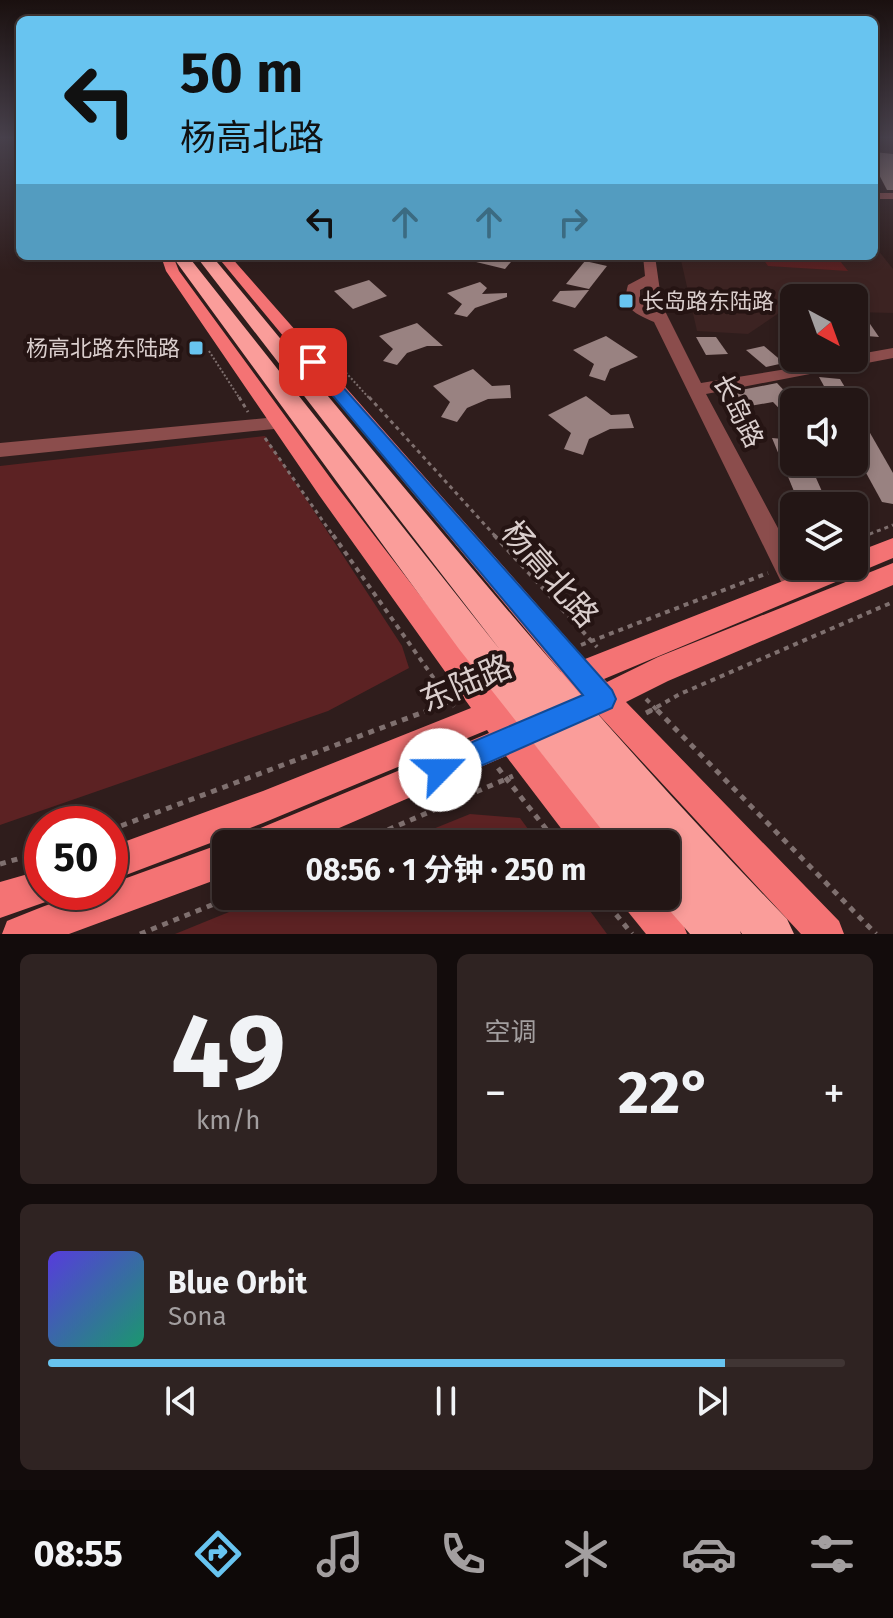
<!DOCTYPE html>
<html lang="zh">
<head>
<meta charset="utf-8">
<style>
  :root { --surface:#231615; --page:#2f2322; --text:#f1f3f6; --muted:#a39fa0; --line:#403534; --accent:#68c4f0 }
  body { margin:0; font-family:"Fira Sans","Noto Sans SC",sans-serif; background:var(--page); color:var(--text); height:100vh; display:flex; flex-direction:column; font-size:30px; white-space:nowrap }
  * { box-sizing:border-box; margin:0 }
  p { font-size:26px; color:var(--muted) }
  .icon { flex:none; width:44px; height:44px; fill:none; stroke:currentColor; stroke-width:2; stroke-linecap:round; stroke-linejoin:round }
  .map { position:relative; height:934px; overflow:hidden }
  .panel { display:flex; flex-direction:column; gap:20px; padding:20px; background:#130c0c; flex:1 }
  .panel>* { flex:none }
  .top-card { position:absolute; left:16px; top:16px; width:862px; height:244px; border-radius:12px; box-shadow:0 4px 12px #0003,0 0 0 2px var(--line); background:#68c4f0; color:#111; overflow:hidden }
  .needle { width:52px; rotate:139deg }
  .buttons { position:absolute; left:780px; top:284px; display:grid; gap:16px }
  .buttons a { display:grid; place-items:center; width:88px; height:88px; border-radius:12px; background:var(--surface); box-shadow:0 4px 12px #0003,0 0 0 2px var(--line); font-size:40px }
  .speed { position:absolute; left:24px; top:806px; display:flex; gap:16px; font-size:40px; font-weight:700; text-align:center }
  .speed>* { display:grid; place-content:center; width:104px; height:104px; border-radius:50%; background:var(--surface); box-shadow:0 4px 12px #0003,0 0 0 2px var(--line); line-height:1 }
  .speed .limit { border:12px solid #d22; background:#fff; color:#111 }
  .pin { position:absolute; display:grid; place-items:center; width:68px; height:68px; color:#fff; margin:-34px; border-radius:16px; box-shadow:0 4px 12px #0006 }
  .me { position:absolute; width:88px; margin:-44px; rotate:67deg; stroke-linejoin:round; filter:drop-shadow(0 0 6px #0008) }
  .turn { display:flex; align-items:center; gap:28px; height:168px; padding:0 32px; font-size:36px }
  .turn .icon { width:104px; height:104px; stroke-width:2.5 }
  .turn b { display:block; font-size:56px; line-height:68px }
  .lanes { display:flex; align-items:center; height:76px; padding:0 32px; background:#0003; justify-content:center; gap:40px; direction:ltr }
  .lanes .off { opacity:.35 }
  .big { font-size:60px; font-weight:700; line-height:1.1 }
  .panel .widget { flex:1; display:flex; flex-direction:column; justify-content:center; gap:12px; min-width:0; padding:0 28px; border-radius:12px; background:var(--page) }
  .panel .dial { align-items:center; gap:0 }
  .dial b { font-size:104px; line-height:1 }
  .song { display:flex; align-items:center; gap:24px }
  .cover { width:96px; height:96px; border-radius:12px; background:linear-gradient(135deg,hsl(250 70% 55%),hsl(160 70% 35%)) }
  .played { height:8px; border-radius:4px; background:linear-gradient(90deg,var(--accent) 85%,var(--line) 85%) }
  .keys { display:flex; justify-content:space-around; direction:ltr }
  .heat { display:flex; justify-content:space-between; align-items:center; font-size:44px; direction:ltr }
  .panel .tiles { flex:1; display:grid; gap:20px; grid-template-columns:1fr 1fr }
  .widget:last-child { grid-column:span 2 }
  .trip { position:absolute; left:212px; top:830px; width:468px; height:80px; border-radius:12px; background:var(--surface); box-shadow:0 4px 12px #0003,0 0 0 2px var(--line); font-weight:700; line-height:80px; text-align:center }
  .tabs { display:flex; height:128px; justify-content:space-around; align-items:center; background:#0e0908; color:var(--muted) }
  .tabs .icon { width:56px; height:56px }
  .tabs .active { color:var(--accent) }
  .tabs b { font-size:36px; color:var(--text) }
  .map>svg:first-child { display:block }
  .built { fill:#3c2322 }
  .green { fill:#5c2223 }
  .building { fill:#998281 }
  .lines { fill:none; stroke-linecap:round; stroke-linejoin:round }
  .path-far3 { stroke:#7f706f; stroke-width:2; stroke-dasharray:2 2; stroke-linecap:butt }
  .path-far2 { stroke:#7f706f; stroke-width:3; stroke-dasharray:4 4; stroke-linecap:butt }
  .path-far1 { stroke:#7f706f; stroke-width:4; stroke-dasharray:5 5; stroke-linecap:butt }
  .path { stroke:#7f706f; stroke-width:5; stroke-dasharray:6 6; stroke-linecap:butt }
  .minor { fill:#8b4d4c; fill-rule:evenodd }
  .major { fill:#f47374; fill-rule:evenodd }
  .highway { fill:#fa9d9a; fill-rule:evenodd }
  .route { fill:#1a73e8; stroke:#114b97; stroke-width:2 }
  .poi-dot { fill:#68c4f0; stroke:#251413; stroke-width:3 }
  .labels { text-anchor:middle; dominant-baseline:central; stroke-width:8; stroke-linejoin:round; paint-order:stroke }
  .far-poi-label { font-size:22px; fill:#dacecd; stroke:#251413; text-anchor:start }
  .street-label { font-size:26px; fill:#dacecd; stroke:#251413 }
  .near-street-label { font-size:32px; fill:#dacecd; stroke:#251413 }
</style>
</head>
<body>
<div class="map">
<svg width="893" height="934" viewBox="0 0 893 934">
  <rect width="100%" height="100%" fill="#2f1d1c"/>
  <!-- built -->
  <polygon class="built" points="874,245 893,269 893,313 854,312 854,298 794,298 794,309 785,309 748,334 697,331 680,256 874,256"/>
  <!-- green -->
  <g class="green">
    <polygon points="761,256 836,256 848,271 768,266"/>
    <polygon points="265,436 402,646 409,668 328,711 0,825 0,466"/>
    <polygon points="470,814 520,818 539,844 396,844"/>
    <polygon points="268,896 579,896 607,934 175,934"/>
  </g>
  <!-- building -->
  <g class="building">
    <polygon points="874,152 893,154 893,190 887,190 874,165"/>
    <polygon points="473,256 516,256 505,269 472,261"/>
    <polygon points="585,261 607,266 589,289 566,284"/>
    <polygon points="369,280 387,296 353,309 334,291"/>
    <polygon points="480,282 487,288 482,294 507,293 507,297 475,308 467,317 454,314 462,304 447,293"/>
    <polygon points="589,290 575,308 552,301 560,291"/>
    <polygon points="854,320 868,321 879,337 854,335"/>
    <polygon points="417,323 443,346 427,346 407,353 397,365 383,361 393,349 379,336"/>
    <polygon points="606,336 638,357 610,369 605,381 589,376 594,364 573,350"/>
    <polygon points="696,337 716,337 728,354 706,355"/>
    <polygon points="764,346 784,363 766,367 746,350"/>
    <polygon points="473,369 492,386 510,385 511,398 488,399 467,408 457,422 441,417 450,402 433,386"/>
    <polygon points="819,377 840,379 852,399 830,397"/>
    <polygon points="777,383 794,401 794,424 773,402 744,407 731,392"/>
    <polygon points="586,396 611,415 629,414 634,428 610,429 589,439 583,455 564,449 571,433 548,415"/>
    <polygon points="854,405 893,473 893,504 882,502 854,451"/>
    <polygon points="772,438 794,440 794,462 809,462 828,505 798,501"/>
  </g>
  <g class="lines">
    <!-- path-far3 -->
    <g class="path-far3">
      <polyline points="308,331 370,399"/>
      <polyline points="209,351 240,399"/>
    </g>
    <!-- path-far2 -->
    <g class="path-far2">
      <polyline points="239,397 248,412"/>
      <polyline points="369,397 496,537"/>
      <polyline points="265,438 334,537"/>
      <polyline points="862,537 893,525"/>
    </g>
    <!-- path-far1 -->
    <g class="path-far1">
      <polyline points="333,535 454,707"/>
      <polyline points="494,535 597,647"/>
      <polyline points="854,540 868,535"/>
      <polyline points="581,645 768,573"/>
      <polyline points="646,699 659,712"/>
      <polyline points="424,712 457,699"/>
      <polyline points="648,712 680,694 893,602"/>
    </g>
    <!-- path -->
    <g class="path">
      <polyline points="657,710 876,934"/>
      <polyline points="646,713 652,710"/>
      <polyline points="498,768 558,844"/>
      <polyline points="110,830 429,710"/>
      <polyline points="355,844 513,776"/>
      <polyline points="0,864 42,852"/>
      <polyline points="601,896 632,934"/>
      <polyline points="140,934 234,896"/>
    </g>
    <!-- minor -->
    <g class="minor">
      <rect x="874" y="193" width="19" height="6"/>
      <path d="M643,256H655L662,305L701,383L854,358V355L893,348V358L706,394L794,558V566H798L808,586L805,594L796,597L787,594L654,322C635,314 621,308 628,285L645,276ZM646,287L650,309L640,302V290Z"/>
      <polygon points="277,417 284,418 286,423 284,428 0,457 0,443"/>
    </g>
    <!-- major -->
    <g class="major">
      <polygon points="161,256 173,256 179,271 334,483 498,697 530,684 540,688 544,698 540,708 515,718 532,724 537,734 533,742 606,832 611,844 573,844 506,756 302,844 246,844 251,832 489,733 487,730 263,823 110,881 110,847 263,791 471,708 319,495 166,271"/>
      <polygon points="217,256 230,256 585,659 821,566 854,566 854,553 893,538 893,558 604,679 607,682 658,657 893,563 893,585 668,681 626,702 839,921 844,934 801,934 599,715 592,718 582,714 578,704 581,696 577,691 571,694 561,690 557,680 561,672"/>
      <path d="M226,842L231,844H226V876L69,934H2L7,921C40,908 74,892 110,892V884Z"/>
      <polygon points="42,870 42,892 57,892 54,899 0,918 0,882"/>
      <polygon points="619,896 660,896 682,921 687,934 646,934 625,908"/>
    </g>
    <!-- highway -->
    <path class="highway" d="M172,256H188L501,651L196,256H212C399,481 583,709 787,919L794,934H742L740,931L741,934H690L657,896H666V854L672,857L666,850V844H661L655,837L658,844H613L459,649Z"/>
  </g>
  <!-- sky -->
  <linearGradient id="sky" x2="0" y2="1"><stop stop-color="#1a100f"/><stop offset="0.51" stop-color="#47404b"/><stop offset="1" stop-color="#47404b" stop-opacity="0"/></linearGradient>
  <rect width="893" height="270" fill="url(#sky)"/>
  <!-- route -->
  <polygon class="route" points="313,357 318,359 612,690 616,699 612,708 440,784 430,780 426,770 430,760 583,695 307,365 305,362"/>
  <!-- markers -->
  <g class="poi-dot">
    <rect x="618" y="293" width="16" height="16" rx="4"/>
    <rect x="188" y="340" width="16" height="16" rx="4"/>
  </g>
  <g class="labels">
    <!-- far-poi labels -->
    <g class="far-poi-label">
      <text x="642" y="301">长岛路东陆路</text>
      <text x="180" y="348" text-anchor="end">杨高北路东陆路</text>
    </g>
    <!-- street labels -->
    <g class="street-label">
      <text transform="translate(738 411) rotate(63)">长岛路</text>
    </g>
    <!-- near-street labels -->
    <g class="near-street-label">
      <text transform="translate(550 574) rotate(49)">杨高北路</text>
      <text transform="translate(466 683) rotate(-23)">东陆路</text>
    </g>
  </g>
</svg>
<div class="buttons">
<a><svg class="needle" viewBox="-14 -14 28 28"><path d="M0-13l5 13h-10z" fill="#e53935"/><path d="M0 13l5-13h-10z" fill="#a39fa0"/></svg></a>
<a><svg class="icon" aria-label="sound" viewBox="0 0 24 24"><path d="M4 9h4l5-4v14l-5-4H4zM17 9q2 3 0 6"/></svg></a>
<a><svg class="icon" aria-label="layers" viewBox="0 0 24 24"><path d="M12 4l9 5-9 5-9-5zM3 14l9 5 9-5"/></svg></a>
</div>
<div class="speed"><div class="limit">50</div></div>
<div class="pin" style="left:313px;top:362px;background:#d93025"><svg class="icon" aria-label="arrive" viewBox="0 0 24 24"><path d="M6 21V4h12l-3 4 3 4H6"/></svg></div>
<svg class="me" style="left:440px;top:770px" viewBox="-20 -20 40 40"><circle r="19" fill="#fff"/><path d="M0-13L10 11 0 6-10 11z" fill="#1a73e8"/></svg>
<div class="trip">08:56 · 1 分钟 · 250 m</div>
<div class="top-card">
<div class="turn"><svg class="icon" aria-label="left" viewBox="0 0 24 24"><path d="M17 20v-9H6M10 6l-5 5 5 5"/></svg><div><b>50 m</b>杨高北路</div></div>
<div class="lanes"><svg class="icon" aria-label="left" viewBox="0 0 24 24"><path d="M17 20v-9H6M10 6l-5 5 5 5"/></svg><svg class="icon off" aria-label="ahead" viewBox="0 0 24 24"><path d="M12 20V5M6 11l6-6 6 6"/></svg><svg class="icon off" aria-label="ahead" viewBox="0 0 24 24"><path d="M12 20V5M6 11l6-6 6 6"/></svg><svg class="icon off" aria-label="right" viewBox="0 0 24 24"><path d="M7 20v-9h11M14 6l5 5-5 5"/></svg></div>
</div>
</div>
<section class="panel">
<div class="tiles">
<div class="widget dial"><b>49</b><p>km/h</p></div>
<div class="widget"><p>空调</p>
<div class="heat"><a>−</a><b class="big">22°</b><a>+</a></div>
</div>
<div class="widget">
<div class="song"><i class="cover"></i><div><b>Blue Orbit</b><p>Sona</p></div></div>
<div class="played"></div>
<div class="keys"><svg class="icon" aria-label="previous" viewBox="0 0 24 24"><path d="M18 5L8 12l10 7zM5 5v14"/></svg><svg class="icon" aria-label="pause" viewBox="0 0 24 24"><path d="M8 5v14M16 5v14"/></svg><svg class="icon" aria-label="next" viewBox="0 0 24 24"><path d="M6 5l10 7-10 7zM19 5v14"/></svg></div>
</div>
</div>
</section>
<nav class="tabs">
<b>08:55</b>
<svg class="icon active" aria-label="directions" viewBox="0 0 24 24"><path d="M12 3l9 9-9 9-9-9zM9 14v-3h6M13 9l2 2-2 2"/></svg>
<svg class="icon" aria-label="music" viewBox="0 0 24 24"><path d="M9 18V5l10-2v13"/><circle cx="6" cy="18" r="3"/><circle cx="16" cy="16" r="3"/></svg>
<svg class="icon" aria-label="phone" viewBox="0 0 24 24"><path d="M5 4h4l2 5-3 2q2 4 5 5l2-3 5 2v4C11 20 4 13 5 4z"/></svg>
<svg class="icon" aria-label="climate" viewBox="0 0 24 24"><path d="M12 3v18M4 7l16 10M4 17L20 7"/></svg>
<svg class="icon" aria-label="car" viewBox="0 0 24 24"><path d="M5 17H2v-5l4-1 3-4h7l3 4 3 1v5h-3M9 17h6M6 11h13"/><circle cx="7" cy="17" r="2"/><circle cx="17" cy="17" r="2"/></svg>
<svg class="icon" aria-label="filters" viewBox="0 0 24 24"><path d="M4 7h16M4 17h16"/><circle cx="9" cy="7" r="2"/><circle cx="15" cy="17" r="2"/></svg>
</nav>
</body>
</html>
